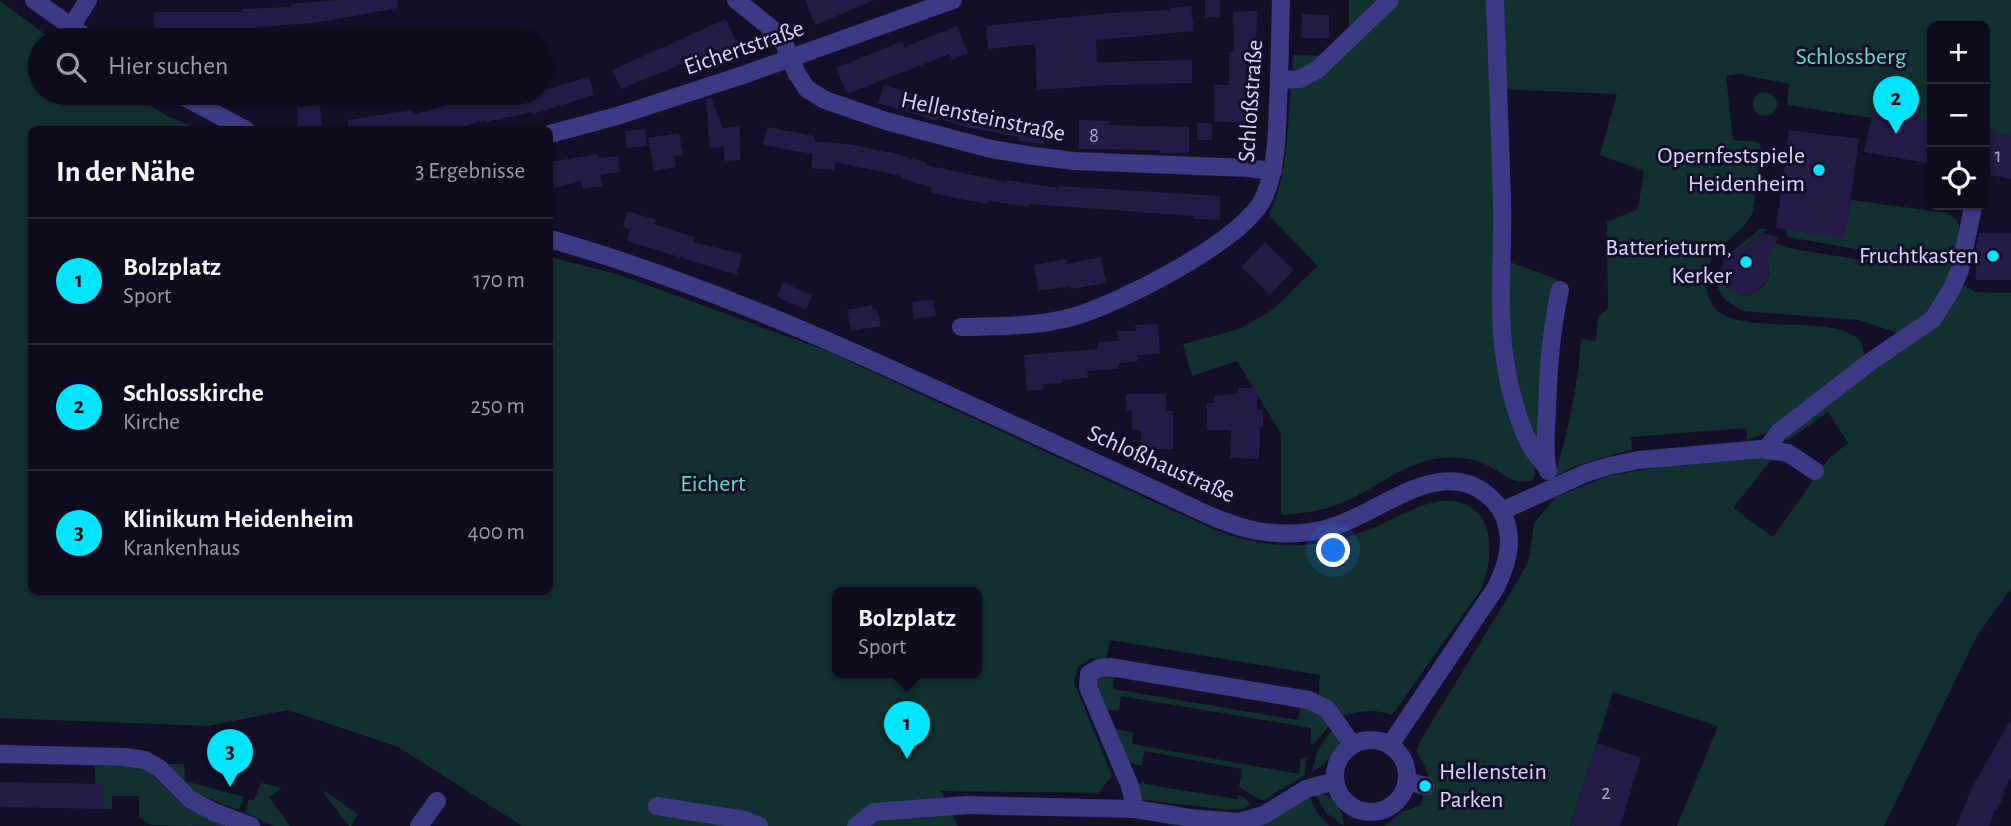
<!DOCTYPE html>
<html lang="de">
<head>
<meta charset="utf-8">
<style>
  :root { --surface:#0e0b1c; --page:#171425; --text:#f1f3f6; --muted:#9b9ba3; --line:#2e2b3b; --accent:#00e5ff }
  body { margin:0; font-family:"Alegreya Sans",sans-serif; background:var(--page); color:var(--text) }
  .controls { position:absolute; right:21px; top:21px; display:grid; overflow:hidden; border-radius:10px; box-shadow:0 2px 5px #0004 }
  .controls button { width:63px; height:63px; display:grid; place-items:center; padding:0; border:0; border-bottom:2px solid var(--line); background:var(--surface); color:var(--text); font:35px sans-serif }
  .you { position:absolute; left:1334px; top:551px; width:24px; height:24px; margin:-18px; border:5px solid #fff; border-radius:50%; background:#1a73e8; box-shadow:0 0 0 10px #1a73e833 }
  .badge { display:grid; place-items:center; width:46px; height:46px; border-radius:50%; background:var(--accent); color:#111; font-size:23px; font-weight:700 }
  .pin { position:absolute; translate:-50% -58px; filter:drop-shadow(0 2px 4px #0008) }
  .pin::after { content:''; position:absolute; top:37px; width:24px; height:21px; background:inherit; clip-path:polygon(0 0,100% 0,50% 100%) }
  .popup { position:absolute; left:832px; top:587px; width:150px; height:91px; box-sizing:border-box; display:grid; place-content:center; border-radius:10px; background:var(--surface); filter:drop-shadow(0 2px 5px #0005); font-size:23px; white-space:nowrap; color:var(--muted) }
  .popup b { font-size:26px; color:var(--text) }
  .popup::after { content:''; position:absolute; left:50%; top:100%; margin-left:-14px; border:14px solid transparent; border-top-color:var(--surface) }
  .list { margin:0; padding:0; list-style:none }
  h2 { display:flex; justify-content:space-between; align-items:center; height:91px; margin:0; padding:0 28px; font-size:30px }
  h2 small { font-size:23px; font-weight:400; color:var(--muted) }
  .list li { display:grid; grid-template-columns:46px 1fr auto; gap:21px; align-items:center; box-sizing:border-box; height:126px; padding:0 28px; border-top:2px solid var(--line) }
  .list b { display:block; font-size:26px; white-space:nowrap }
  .list p { margin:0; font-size:23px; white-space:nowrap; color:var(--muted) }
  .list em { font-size:23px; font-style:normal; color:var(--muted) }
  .icon { flex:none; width:38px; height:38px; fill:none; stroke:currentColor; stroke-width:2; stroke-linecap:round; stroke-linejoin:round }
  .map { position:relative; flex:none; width:2011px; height:826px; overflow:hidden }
  .search { position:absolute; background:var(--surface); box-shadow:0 2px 5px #0004; left:28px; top:28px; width:525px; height:77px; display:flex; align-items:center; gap:18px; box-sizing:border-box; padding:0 24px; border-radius:38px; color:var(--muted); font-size:26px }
  .panel { position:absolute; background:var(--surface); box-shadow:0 2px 5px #0004; left:28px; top:126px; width:525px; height:469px; border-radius:10px }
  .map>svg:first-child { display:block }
</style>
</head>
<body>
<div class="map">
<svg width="2011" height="826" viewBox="0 0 2011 826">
  <rect width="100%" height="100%" fill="#130f26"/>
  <g fill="#12302f" fill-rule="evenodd">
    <path d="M1349,0H2011V136L1985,131V26H1932V122L1917,119L1916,104L1908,97L1896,99L1890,108L1889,114L1873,112L1871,118L1787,105L1789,84L1739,74L1726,76L1733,140L1759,142L1761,147L1753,211C1745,233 1721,240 1711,260C1707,270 1705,282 1707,292C1718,347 1828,306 1862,342L1864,356L1771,431L1747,440L1746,428L1631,437L1632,449L1575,466L1554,477C1568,433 1578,386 1581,339L1596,341L1598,317L1608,308L1607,222L1638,209L1644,171L1600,155L1617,94L1494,89L1497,260L1535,473L1533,480C1511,485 1508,476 1489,466C1475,458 1459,457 1442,458C1404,461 1374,491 1339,504C1321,511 1301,514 1281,515V434L1237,361L1192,376L1183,344L1239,329L1271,311L1318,266L1269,215C1288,175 1287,131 1291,88L1311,84L1321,77L1349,34Z"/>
    <path d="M0,1L53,40H40V93H131L167,116L198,129L32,130V592H550V257L620,275L827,351L1215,530C1276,553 1326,550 1386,522C1406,513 1429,499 1452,501C1497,505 1495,561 1480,591L1392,715C1373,708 1358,711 1340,717C1320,699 1317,704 1320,675L1110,640L1106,660L1091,658L1078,667L1074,682L1112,776L1098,793L941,791L958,826H522L398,747L288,710L208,726L0,718ZM837,593H977V673H837Z"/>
    <path d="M1293,55L1327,56L1300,73L1292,68Z"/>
    <circle cx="1765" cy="104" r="12"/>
    <path d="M1851,200L1947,213L1957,220C1967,239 1944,303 1928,317C1921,323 1908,328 1899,333L1858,320L1743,311L1725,300L1718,288V279L1724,258L1761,228L1767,229L1743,248L1735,249L1725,259L1722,264V275L1728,288L1743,296C1763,294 1775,278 1766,259L1775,243L1793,249L1862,260L1863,252L1861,250L1788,237L1785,229L1844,237Z"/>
    <path d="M1507,261L1557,279L1550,313L1539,446L1520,408L1506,305Z"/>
    <path d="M1961,283L1975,292L2011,293V588L1977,636L1884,826H1677L1718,726L1613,692L1570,826H1384L1402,812L1421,805L1428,773L1417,752L1419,743L1520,577L1529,559L1534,523L1556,497L1608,476L1682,463L1767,454L1771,460L1733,508L1773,537L1828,459L1848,443L1828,412L1787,441L1784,437L1894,352Z"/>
    <path d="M1104,675L1114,676L1113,689L1298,720L1301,705L1315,707L1330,725L1314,744L1310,743L1311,728L1121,696L1119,710H1106L1095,687L1096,682Z"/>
    <path d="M1114,729L1133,732L1132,744L1299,774L1301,758L1306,759L1305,775L1264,800C1254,799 1249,791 1239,788L1242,769L1144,751L1142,766C1120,763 1121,748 1114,729Z"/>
    <path d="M1332,730L1340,741C1334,756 1326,763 1312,772L1318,749Z"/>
    <path d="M167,764H184L185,781L244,797L239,810L198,794Z"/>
    <path d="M95,766H135L148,771L186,808L222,824V826L151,825L139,817V796H112V809H104V784H95Z"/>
    <path d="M1144,781V784L1237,799L1238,795L1244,797L1250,804L1243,809L1229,810L1146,800L1141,799L1136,785Z"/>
    <path d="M261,783L282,788L269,797L290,826H273L245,812L249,799L254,800Z"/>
    <path d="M325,791L358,814L351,826H349L323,792Z"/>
    <path d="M1315,794C1336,794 1342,807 1344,826L1326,813Z"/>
    <path d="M1309,795L1317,813L1330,826H1253Z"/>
  </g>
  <g fill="#241b47">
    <path d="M336,0H397L398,8L314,23L257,27V31L154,30V12H242V9L291,7V4Z"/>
    <path d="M805,0H875L815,25Z"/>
    <rect x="1205" y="0" width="15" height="17"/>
    <path d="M1191,6L1194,31L1096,40L1097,62L1192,60V83L1109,85L1037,90L1035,44L988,49L986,26L1109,13L1170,10L1169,8Z"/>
    <path d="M1257,11L1254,123L1214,122V85H1229V52H1234L1233,12Z"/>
    <path d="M1302,14L1329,15V38H1301Z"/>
    <path d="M726,19L738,46L704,61L702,56L621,89L612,70Z"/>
    <path d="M957,26L968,53L952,60L950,54L847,94L836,68L902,41L905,47Z"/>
    <path d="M589,77L594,95L533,114L532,112L486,122L485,120L452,130H349L348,120L412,110L413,115L458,102L459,104L507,93H541V91Z"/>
    <path d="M884,85L960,108L994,114L996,117L1047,123L1044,144L1019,141V137L969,128L938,118L937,121L878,103Z"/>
    <path d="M711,97L723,128L739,126L741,160L725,161L724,147L710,148L706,99Z"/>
    <path d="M1898,97L1911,99L1916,104L1919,119L1932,122V164L1864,152L1873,111L1886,114Z"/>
    <path d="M320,105L322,127L298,129L297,107Z"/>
    <path d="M1079,120L1109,121V125L1189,127V153H1159L1160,150L1079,149Z"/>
    <rect x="1197" y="123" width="15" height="17"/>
    <path d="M767,127L814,136V145V141L852,145L893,153L927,163L926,165L1006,182L1007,180L1058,188V186L1220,196V220L1194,219V216L1029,204V207L988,201L987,204L931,193L932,188L901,178V176L835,162L834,170L811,168L813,154L763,145Z"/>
    <path d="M645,129L647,146L627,148L625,131Z"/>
    <path d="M1789,130L1859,139L1845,238L1776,228Z"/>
    <path d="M1985,131L2011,136V179L1985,174Z"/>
    <path d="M679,133L683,155L674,156L676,167L654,171L648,138Z"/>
    <path d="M598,154L599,158L618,156L620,172L600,175L602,186L583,189L582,181L550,189V162Z"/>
    <path d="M628,211L656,220L654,224L694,237L693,242L742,254L737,275L627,241L630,230L623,227Z"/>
    <path d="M1763,233L1779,237L1766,259L1769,265L1768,280L1757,292L1743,296L1738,294L1728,288L1723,280L1721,269L1725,259L1735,249L1743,248Z"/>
    <path d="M1979,233H2011V280H1976L1975,251Z"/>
    <path d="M1265,242L1294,270L1270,295L1241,267Z"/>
    <path d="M1101,257L1106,283L1071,289L1070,286L1039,291L1034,265L1066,259L1067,264Z"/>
    <path d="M783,282L812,296L806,310L777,297Z"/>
    <path d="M933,299L936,316L914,319L912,302Z"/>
    <path d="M872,305L873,310L877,309L881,326L851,331L847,310Z"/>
    <path d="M1158,324L1160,354L1137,355V362L1119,363V369L1087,371L1088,378L1063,380V383L1043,384L1044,389L1027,391L1024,355L1098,349V342L1118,341L1117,331H1136L1135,325Z"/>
    <path d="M1239,388H1257V410H1263V427H1260L1259,459L1230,458L1231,430H1207V403H1215V396L1239,393Z"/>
    <path d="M1126,394H1166V411H1173V449H1141V430H1132V411H1126Z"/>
    <path d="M2011,719V776L2003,791L2005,792L1997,811L1995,810L1989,826H1956L1974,784Z"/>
    <path d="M1597,743L1641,758L1620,826H1570Z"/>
    <path d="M0,782L104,784V809L0,807Z"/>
  </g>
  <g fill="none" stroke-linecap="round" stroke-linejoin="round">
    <g stroke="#3d3a85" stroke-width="18">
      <path d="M34,0L90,40"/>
      <path d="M736,0L781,36L797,74L807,89L825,100L886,121L991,149L1034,156L1074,161L1247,168L1273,171"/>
      <path d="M1495,0C1497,66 1500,132 1502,198C1504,271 1493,334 1515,406C1522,429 1530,450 1547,467"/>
      <path d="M71,27L88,0"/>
      <path d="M1279,80L1300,79L1317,70L1390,0"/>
      <path d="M177,93L246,130"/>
      <path d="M550,134L617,116L743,75L953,0"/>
      <path d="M550,239C715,286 871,359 1027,431C1073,452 1118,473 1164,494C1194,508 1225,525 1258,531C1283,535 1311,534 1335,526C1381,511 1438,458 1485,493C1493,499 1499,506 1503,514C1515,541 1507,565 1495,589L1390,745"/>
      <path d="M961,327C998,326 1036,327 1072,317C1117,305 1248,239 1265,195C1277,165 1277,132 1278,101C1280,67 1280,34 1281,0"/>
      <path d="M1766,449L1779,432L1870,362L1933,319L1951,290L1960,270L1973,207"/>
      <path d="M1548,471C1544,451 1546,431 1547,411C1548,370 1551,330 1560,290"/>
      <path d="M1502,511L1586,473L1609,466L1639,460L1761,449L1788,453L1815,471"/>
      <circle cx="1371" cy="776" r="36"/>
      <path d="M0,754L124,757L145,760L159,768L191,800L214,812L251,826"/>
      <path d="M1407,781L1425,786"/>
      <path d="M657,806L745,820L759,826"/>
      <path d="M1135,809L1130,786L1088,687L1089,674L1099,668L1110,667L1309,700L1327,709L1352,744"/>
      <path d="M419,826L437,801"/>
      <path d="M856,826L874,812L968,805L1135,809L1190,818L1239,822L1264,815L1306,789L1335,781"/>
    </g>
  </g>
  <g fill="#00e5ff" stroke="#130f26" stroke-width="2.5">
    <circle cx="1819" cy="170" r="7"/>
    <circle cx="1993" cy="256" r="7"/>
    <circle cx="1746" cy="262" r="7"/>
    <circle cx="1425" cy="786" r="7"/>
  </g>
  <g text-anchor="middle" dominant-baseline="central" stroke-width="6" stroke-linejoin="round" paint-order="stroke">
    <g font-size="21" fill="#aca6d1">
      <text x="1094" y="135">8</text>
      <text x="1998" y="155">1</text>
      <text x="1606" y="792">2</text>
    </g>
    <g font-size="24" fill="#d9d4ff" stroke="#130f26">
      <text transform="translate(744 48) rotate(-19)">Eichertstraße</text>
      <text transform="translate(1251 101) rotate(-86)">Schloßstraße</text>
      <text transform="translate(983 117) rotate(12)">Hellensteinstraße</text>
      <text transform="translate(1161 464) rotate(24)">Schloßhaustraße</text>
    </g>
    <g font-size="24" fill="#5fe0c0" stroke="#130f26">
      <text x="1851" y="57">Schlossberg</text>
      <text x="713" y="484">Eichert</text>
    </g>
    <g font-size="24" fill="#d9d4ff" stroke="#130f26" text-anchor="end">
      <text x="1805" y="156">Opernfestspiele<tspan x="1805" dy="28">Heidenheim</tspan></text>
      <text x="1732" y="248">Batterieturm,<tspan x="1732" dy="28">Kerker</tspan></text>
      <text x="1979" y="256">Fruchtkasten</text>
      <text x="1439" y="772" text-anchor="start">Hellenstein<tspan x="1439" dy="28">Parken</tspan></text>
    </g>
  </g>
</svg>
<div class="controls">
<button>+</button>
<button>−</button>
<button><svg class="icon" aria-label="locate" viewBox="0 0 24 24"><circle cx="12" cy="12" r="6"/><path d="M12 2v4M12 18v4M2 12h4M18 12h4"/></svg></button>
</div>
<div class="you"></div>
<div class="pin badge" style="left:907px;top:759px">1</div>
<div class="popup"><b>Bolzplatz</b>Sport</div>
<div class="pin badge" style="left:1896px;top:134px">2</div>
<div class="pin badge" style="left:230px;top:787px">3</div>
<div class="search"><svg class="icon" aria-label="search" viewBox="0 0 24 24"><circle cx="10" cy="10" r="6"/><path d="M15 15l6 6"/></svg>Hier suchen</div>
<section class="panel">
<h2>In der Nähe<small>3 Ergebnisse</small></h2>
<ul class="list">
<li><span class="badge">1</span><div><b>Bolzplatz</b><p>Sport</p></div><em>170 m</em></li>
<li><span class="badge">2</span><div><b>Schlosskirche</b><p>Kirche</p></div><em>250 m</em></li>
<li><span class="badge">3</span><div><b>Klinikum Heidenheim</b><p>Krankenhaus</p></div><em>400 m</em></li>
</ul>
</section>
</div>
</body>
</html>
